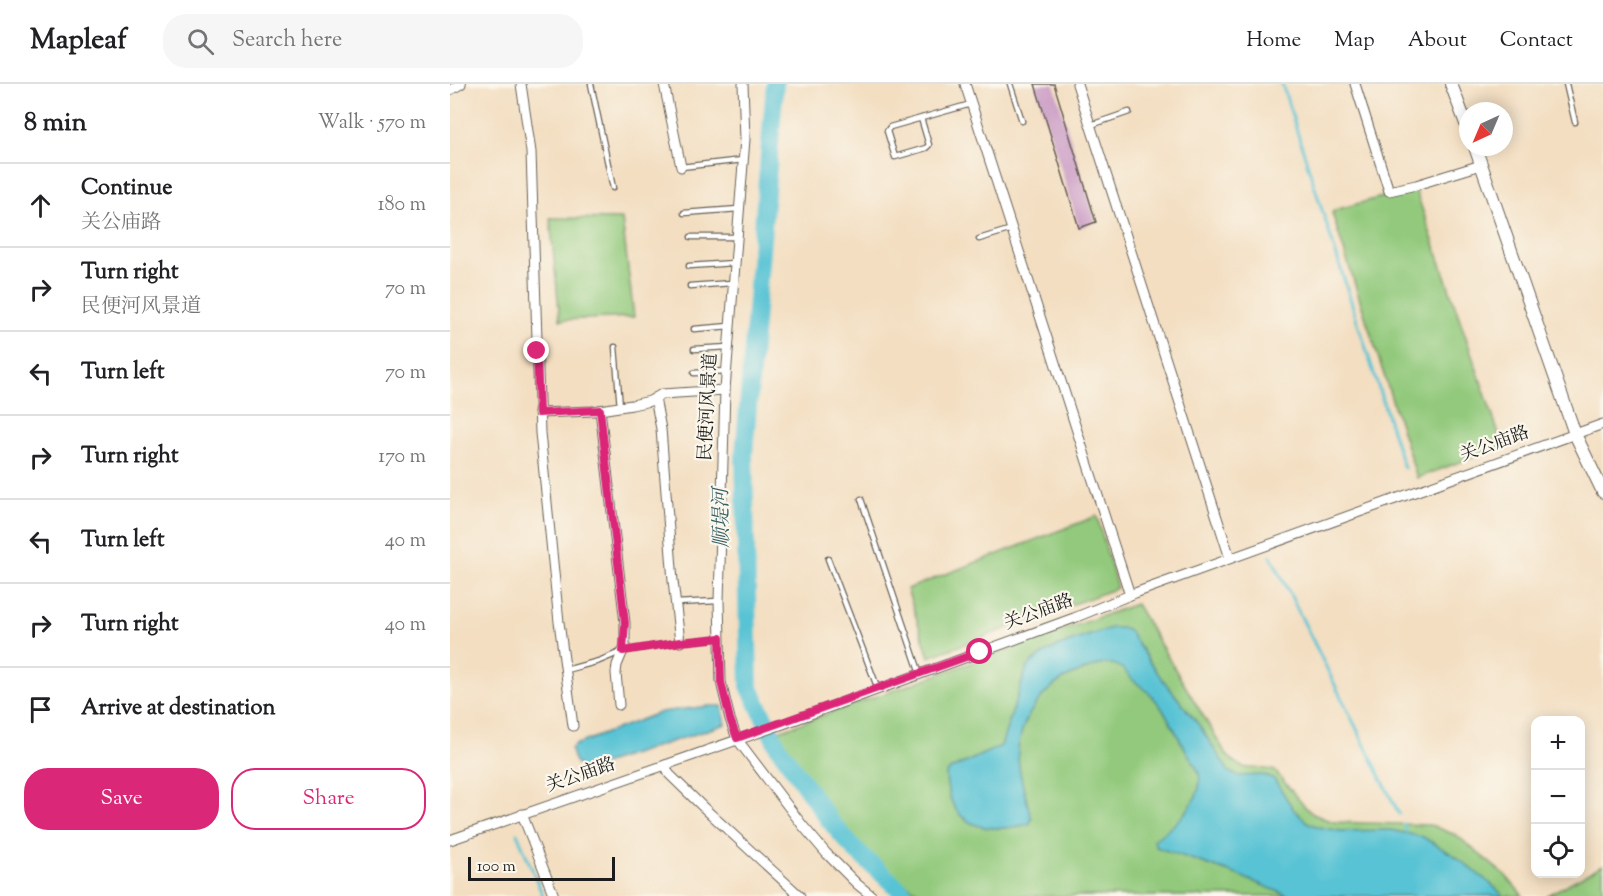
<!DOCTYPE html>
<html lang="en">
<head>
<meta charset="utf-8">
<style>
  :root { --surface:#fff; --page:#f6f6f6; --text:#202124; --muted:#757577; --line:#e0e0e0; --accent:#db2777 }
  body { margin:0; font-family:"Sorts Mill Goudy","Noto Serif SC",serif; background:var(--page); color:var(--text) }
  .controls { position:absolute; right:18px; bottom:18px; display:grid; overflow:hidden; border-radius:12px; box-shadow:0 3px 15px #0003 }
  .controls button { width:54px; height:54px; display:grid; place-items:center; padding:0; border:0; border-bottom:2px solid var(--line); background:var(--surface); color:var(--text); font:30px sans-serif }
  .compass { position:absolute; left:1009px; top:18px; width:54px; height:54px; border-radius:50%; background:var(--surface); box-shadow:0 3px 15px #0003; rotate:224deg }
  .scale { position:absolute; left:18px; bottom:15px; width:147px; box-sizing:border-box; padding-left:6px; border:3px solid #1c1c1c; border-top:0; font-size:16px; line-height:21px; white-space:nowrap; color:#1c1c1c; -webkit-text-stroke:4px #fbf7ec; paint-order:stroke }
  .stop { position:absolute; width:18px; height:18px; margin:-14px; border:4px solid #db2777; border-radius:50%; background:#fff }
  .stop.end { background:#db2777; border-color:#fff; box-shadow:0 2px 6px #0008 }
  .list { margin:0; padding:0; list-style:none }
  h2 { display:flex; justify-content:space-between; align-items:center; height:78px; margin:0; padding:0 24px; font-size:26px }
  h2 small { font-size:20px; font-weight:400; color:var(--muted) }
  .list li { display:grid; grid-template-columns:39px 1fr auto; gap:18px; align-items:center; box-sizing:border-box; height:84px; padding:0 24px; border-top:2px solid var(--line) }
  .list b { display:block; font-size:22px; white-space:nowrap }
  .list p { margin:0; font-size:20px; white-space:nowrap; color:var(--muted) }
  .list em { font-size:20px; font-style:normal; color:var(--muted) }
  .actions { display:flex; gap:12px; padding:18px 24px }
  .actions a { flex:1; padding:14px 0; border:2px solid var(--accent); border-radius:24px; text-align:center; font-size:21px; color:var(--accent) }
  .actions .main { background:var(--accent); color:#fff }
  .icon { flex:none; width:33px; height:33px; fill:none; stroke:currentColor; stroke-width:2; stroke-linecap:round; stroke-linejoin:round }
  .map { position:relative; flex:none; width:1153px; height:812px; overflow:hidden }
  header { display:flex; align-items:center; gap:36px; box-sizing:border-box; height:84px; padding:0 30px; background:var(--surface); border-bottom:2px solid var(--line) }
  header strong { font-size:28px }
  nav { display:flex; gap:33px; margin-inline-start:auto; font-size:21px }
  .search { width:420px; height:54px; background:var(--page); display:flex; align-items:center; gap:15px; box-sizing:border-box; padding:0 21px; border-radius:24px; color:var(--muted); font-size:22px }
  main { display:flex }
  aside { flex:1; background:var(--surface) }
  .map>svg:first-child { display:block }
</style>
</head>
<body>
<header>
<strong>Mapleaf</strong>
<div class="search"><svg class="icon" aria-label="search" viewBox="0 0 24 24"><circle cx="10" cy="10" r="6"/><path d="M15 15l6 6"/></svg>Search here</div>
<nav><a>Home</a><a>Map</a><a>About</a><a>Contact</a></nav>
</header>
<main>
<aside>
<h2>8 min<small>Walk · 570 m</small></h2>
<ul class="list">
<li><svg class="icon" aria-label="ahead" viewBox="0 0 24 24"><path d="M12 20V5M6 11l6-6 6 6"/></svg><div><b>Continue</b><p>关公庙路</p></div><em>180 m</em></li>
<li><svg class="icon" aria-label="right" viewBox="0 0 24 24"><path d="M7 20v-9h11M14 6l5 5-5 5"/></svg><div><b>Turn right</b><p>民便河风景道</p></div><em>70 m</em></li>
<li><svg class="icon" aria-label="left" viewBox="0 0 24 24"><path d="M17 20v-9H6M10 6l-5 5 5 5"/></svg><div><b>Turn left</b></div><em>70 m</em></li>
<li><svg class="icon" aria-label="right" viewBox="0 0 24 24"><path d="M7 20v-9h11M14 6l5 5-5 5"/></svg><div><b>Turn right</b></div><em>170 m</em></li>
<li><svg class="icon" aria-label="left" viewBox="0 0 24 24"><path d="M17 20v-9H6M10 6l-5 5 5 5"/></svg><div><b>Turn left</b></div><em>40 m</em></li>
<li><svg class="icon" aria-label="right" viewBox="0 0 24 24"><path d="M7 20v-9h11M14 6l5 5-5 5"/></svg><div><b>Turn right</b></div><em>40 m</em></li>
<li><svg class="icon" aria-label="arrive" viewBox="0 0 24 24"><path d="M6 21V4h12l-3 4 3 4H6"/></svg><div><b>Arrive at destination</b></div></li>
</ul>
<div class="actions"><a class="main">Save</a><a>Share</a></div>
</aside>
<div class="map">
<svg width="1153" height="812" viewBox="0 0 1153 812">
  <rect width="100%" height="100%" fill="#fbf7ec"/>
  <filter id="ink" filterUnits="userSpaceOnUse"><feTurbulence type="fractalNoise" baseFrequency=".0167" numOctaves="2"/><feDisplacementMap in="SourceGraphic" scale="12" xChannelSelector="R" yChannelSelector="G"/><feConvolveMatrix kernelMatrix="1 2 1 2 8 2 1 2 1" color-interpolation-filters="sRGB"/></filter>
  <filter id="wash" filterUnits="userSpaceOnUse"><feTurbulence type="fractalNoise" baseFrequency=".008" numOctaves="4" result="noise"/><feDisplacementMap in="SourceGraphic" scale="24" xChannelSelector="R" yChannelSelector="G"/><feGaussianBlur stdDeviation="1.35" result="paint"/><feColorMatrix in="noise" values="0 0 0 0 0 0 0 0 0 0 0 0 0 0 0 0 0 1.4 0 .05"/><feComposite in="paint" operator="in"/></filter>
  <g filter="url(#wash)">
    <rect width="100%" height="100%" fill="#f3dec1"/>
    <g fill="#92c97c" stroke="#57724c" stroke-width="1.5">
      <path d="M965,104L1053,362L967,394L882,129L885,126Z"/>
      <path d="M100,134L172,135L184,233L110,236Z"/>
      <path d="M647,432L667,504L479,573L457,505Z"/>
      <path d="M686,520L776,670C796,692 802,680 825,687L856,724L863,730L875,735L885,738L980,741L1006,751L1056,792L1073,812H474C461,803 447,795 436,785C401,755 345,688 329,647Z"/>
      <path d="M1153,781V812H1096Z"/>
    </g>
    <g fill="#59c3d4" stroke="#3a7078" stroke-width="1.5">
      <path d="M661,544H672L679,547L706,587L749,641L779,688L788,692L814,691L824,695L844,726L857,738L868,743L891,747L941,746L973,753L1005,772L1041,800L1054,812H839L785,790L706,763L704,756C723,743 748,722 750,697C750,685 742,678 737,668C725,649 717,627 701,611C695,605 689,601 683,596C677,590 671,581 662,580C651,578 637,585 627,589C595,600 570,634 568,668C567,686 577,718 582,735L579,740C534,751 498,743 496,690L501,685L551,662L577,583C597,561 634,554 661,544Z"/>
      <path d="M259,622H272L276,640L135,686C126,682 122,674 121,665L125,661L211,628Z"/>
    </g>
    <g fill="none" stroke-linecap="round" stroke-linejoin="round">
      <g stroke="#59c3d4" stroke-width="3">
        <path d="M832,0L954,384"/>
        <path d="M821,472L949,730"/>
        <path d="M954,740L956,748"/>
        <path d="M67,749L93,812"/>
      </g>
      <path stroke="#59c3d4" stroke-width="18" d="M325,0L294,370L299,602L327,661L379,736L405,766L457,812"/>
    </g>
    <g id="blocks">
      <path fill="#ca9bc4" d="M585,0H604L646,138L629,144Z"/>
    </g>
  </g>
  <g filter="url(#ink)">
    <use href="#blocks" fill-opacity="0" stroke="#676056" stroke-width="1.5"/>
    <g fill="none" stroke-linecap="round" stroke-linejoin="round">
      <defs>
        <g id="lane">
          <path d="M141,0L163,104"/>
          <path d="M560,0L572,37"/>
          <path d="M1116,0L1125,38"/>
          <path d="M471,34L479,61L476,64L445,73L437,47L440,43L521,20"/>
          <path d="M641,41L679,28"/>
          <path d="M231,83L293,76"/>
          <path d="M234,129L289,125"/>
          <path d="M241,153H287"/>
          <path d="M529,155L562,145"/>
          <path d="M239,182L284,179"/>
          <path d="M240,202L282,199"/>
          <path d="M244,245L280,242"/>
          <path d="M165,263L170,323"/>
          <path d="M244,265L278,263"/>
          <path d="M244,289L276,287"/>
          <path d="M411,415L470,590"/>
          <path d="M378,475L428,605"/>
          <path d="M226,519L268,517"/>
          <path d="M116,586L149,577L173,567L230,558L270,554"/>
        </g>
        <g id="street">
          <path d="M71,0L81,68L90,349L109,538L123,642"/>
          <path d="M214,0L231,83"/>
          <path d="M293,0L295,55L275,306L269,517L271,598L280,635L287,655L353,742L376,769L407,800L422,812"/>
          <path d="M515,0L680,511"/>
          <path d="M627,0L780,474"/>
          <path d="M905,0L939,107L966,101L1031,81"/>
          <path d="M0,6L11,0"/>
          <path d="M205,314L211,345L223,497L230,558"/>
          <path d="M150,326L175,539V562L167,581L166,589L169,621"/>
          <path d="M89,329L143,327L182,321L200,317L212,310L275,306"/>
          <path d="M215,681L219,690L253,723L350,812"/>
          <path d="M72,730L104,812"/>
          <path d="M0,756L333,640L624,534L685,509L1153,340"/>
        </g>
        <g id="secondary">
          <path d="M1001,0L1018,45"/>
          <path d="M1025,63L1125,350L1153,408"/>
        </g>
      </defs>
      <use href="#lane" stroke="#676056" stroke-width="7"/>
      <use href="#street" stroke="#676056" stroke-width="11"/>
      <use href="#secondary" stroke="#676056" stroke-width="14"/>
      <use href="#lane" stroke="#fff" stroke-width="4.5"/>
      <use href="#street" stroke="#fff" stroke-width="9"/>
      <use href="#secondary" stroke="#fff" stroke-width="12"/>
    </g>
  </g>
  <g fill="none" stroke-linecap="round" stroke-linejoin="round" filter="url(#ink)">
    <path stroke="#db2777" stroke-width="8" d="M87,267L89,329L150,326L175,539L173,567L230,558L270,554L271,598L280,635L287,654L530,568"/>
  </g>
  <g text-anchor="middle" dominant-baseline="central" stroke-width="4.5" stroke-linejoin="round" paint-order="stroke">
    <g font-size="18" fill="#1c1c1c" stroke="#fbf7ec">
      <text transform="translate(259 323) rotate(-87)">民便河风景道</text>
      <text transform="translate(1045 361) rotate(-20)">关公庙路</text>
      <text transform="translate(589 529) rotate(-20)">关公庙路</text>
      <text transform="translate(131 692) rotate(-19)">关公庙路</text>
    </g>
    <g font-size="20" font-style="italic" fill="#345f66" stroke="#fbf7ec">
      <text transform="translate(273 434) rotate(-91)">顺堤河</text>
    </g>
  </g>
</svg>
<div class="controls">
<button>+</button>
<button>−</button>
<button><svg class="icon" aria-label="locate" viewBox="0 0 24 24"><circle cx="12" cy="12" r="6"/><path d="M12 2v4M12 18v4M2 12h4M18 12h4"/></svg></button>
</div>
<svg class="compass" viewBox="-18 -18 36 36"><path d="M0-13l5 13h-10z" fill="#e53935"/><path d="M0 13l5-13h-10z" fill="#757577"/></svg>
<div class="scale">100 m</div>
<div class="stop" style="left:530px;top:568px"></div>
<div class="stop end" style="left:87px;top:267px"></div>
</div>
</main>
</body>
</html>
